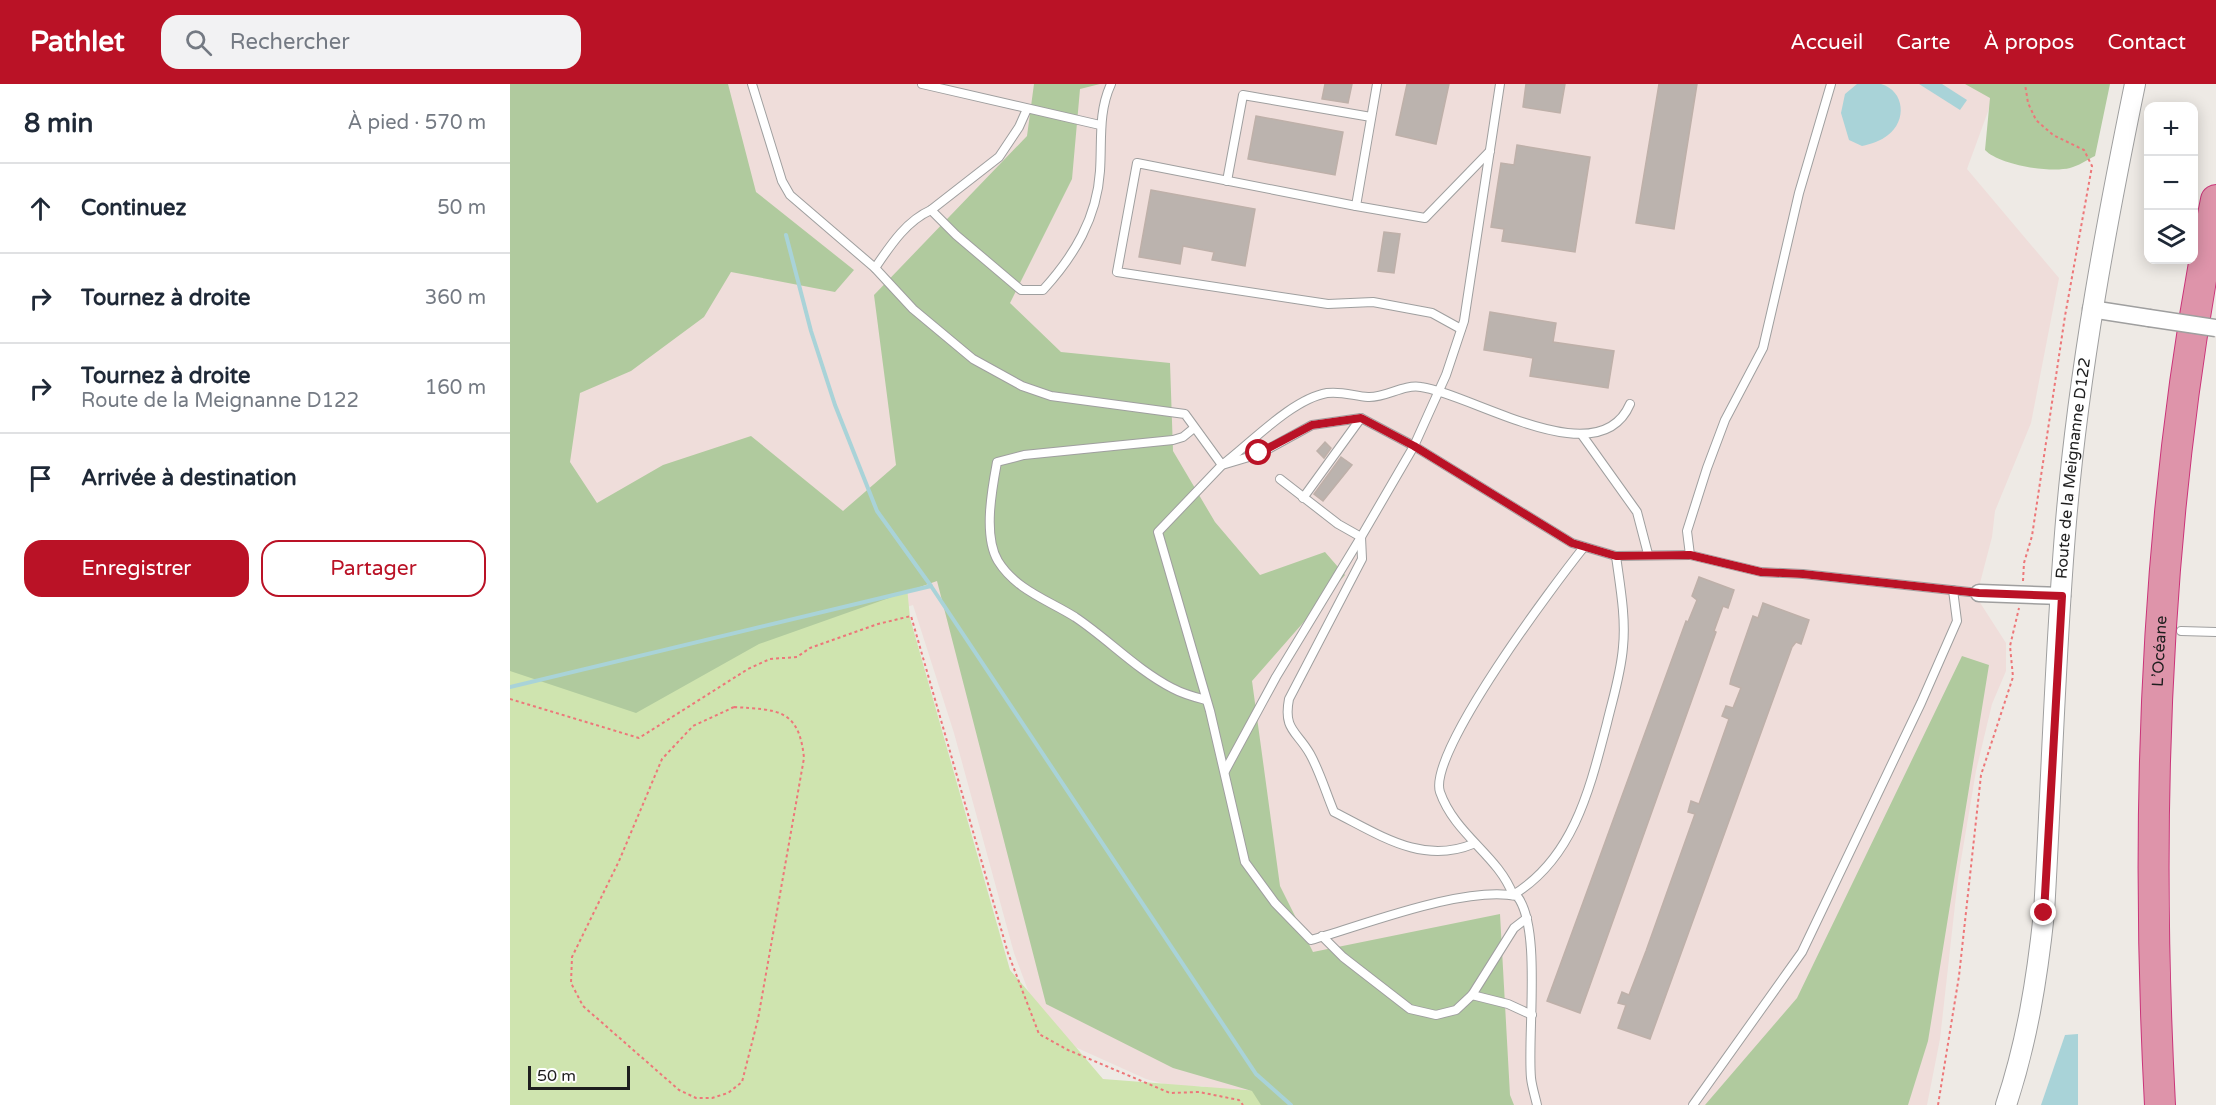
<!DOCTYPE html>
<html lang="fr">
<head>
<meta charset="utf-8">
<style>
  :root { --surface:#fff; --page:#f2f2f3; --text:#1f2937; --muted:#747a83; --line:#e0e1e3; --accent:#ba1226 }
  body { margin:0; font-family:"Varela Round",sans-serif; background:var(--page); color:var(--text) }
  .controls { position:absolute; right:18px; top:18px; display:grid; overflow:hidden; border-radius:12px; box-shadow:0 3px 15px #0003 }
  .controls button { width:54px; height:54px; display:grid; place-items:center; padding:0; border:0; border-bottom:2px solid var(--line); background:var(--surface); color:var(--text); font:30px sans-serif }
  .scale { position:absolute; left:18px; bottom:15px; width:102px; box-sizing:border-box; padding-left:6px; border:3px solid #1e1e1e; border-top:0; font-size:16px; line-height:21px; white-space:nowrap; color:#1e1e1e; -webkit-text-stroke:4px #fff; paint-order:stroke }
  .stop { position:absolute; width:18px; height:18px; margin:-14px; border:4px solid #ba1226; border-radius:50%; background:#fff }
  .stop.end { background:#ba1226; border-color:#fff; box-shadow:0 2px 6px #0008 }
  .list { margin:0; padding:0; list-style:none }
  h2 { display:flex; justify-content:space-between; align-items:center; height:78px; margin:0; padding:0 24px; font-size:26px }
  h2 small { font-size:20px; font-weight:400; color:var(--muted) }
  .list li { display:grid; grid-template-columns:39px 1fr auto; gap:18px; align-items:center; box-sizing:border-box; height:90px; padding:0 24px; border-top:2px solid var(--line) }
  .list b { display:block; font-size:22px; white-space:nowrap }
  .list p { margin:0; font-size:20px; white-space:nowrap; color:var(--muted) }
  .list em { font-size:20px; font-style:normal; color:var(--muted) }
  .actions { display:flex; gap:12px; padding:18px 24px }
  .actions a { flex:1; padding:14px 0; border:2px solid var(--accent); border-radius:18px; text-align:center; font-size:21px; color:var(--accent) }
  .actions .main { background:var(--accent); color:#fff }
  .icon { flex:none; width:33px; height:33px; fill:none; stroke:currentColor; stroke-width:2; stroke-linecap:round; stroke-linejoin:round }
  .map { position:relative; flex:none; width:1706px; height:1021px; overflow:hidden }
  header { display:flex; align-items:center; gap:36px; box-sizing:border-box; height:84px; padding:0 30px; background:var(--accent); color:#fff }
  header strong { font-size:28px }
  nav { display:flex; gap:33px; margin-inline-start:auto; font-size:21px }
  .search { width:420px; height:54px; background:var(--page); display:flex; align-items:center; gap:15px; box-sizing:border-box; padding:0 21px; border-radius:18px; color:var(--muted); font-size:22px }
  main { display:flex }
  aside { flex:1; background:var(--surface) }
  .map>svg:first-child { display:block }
</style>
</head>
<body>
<header>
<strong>Pathlet</strong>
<div class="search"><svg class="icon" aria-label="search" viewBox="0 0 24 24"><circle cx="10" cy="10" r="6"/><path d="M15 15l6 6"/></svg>Rechercher</div>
<nav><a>Accueil</a><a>Carte</a><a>À propos</a><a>Contact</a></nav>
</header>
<main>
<aside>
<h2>8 min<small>À pied · 570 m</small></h2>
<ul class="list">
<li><svg class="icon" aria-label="ahead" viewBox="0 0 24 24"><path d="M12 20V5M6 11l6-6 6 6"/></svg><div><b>Continuez</b></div><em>50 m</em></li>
<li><svg class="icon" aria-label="right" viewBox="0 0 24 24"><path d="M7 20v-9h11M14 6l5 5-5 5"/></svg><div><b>Tournez à droite</b></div><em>360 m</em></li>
<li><svg class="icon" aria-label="right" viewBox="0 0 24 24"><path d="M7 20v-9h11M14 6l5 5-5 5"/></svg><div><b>Tournez à droite</b><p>Route de la Meignanne D122</p></div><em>160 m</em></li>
<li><svg class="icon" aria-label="arrive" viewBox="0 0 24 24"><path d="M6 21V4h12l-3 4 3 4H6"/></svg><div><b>Arrivée à destination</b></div></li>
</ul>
<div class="actions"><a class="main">Enregistrer</a><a>Partager</a></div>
</aside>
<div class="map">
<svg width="1706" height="1021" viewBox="0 0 1706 1021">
  <rect width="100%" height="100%" fill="#eeeae5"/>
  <path fill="#efddda" d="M0,0H1488L1457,85L1549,194L1521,339L1485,427L1482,453L1470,499L1469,517L1496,559V587L1482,620L1466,687L1448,794L1430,955L1417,1021H736L725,1010L692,1002L665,1003L636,995L534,949L504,869L444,649L403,521L265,565L0,605Z"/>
  <path fill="#cfe4af" d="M397,503L400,534L500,886L593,995L776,1009L808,1021H0V576Z"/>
  <g fill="#b0ca9e">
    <path d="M0,0H218L246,108L344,186L325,208L221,188L194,233L121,287L70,309L60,378L87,419L153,381L241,352L333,427L386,381L364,211L517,52L524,0H590L570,5L562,95L500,219L551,268L660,279L663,367L705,438L750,491L815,468L835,491L742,597L770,802L803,868L990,830L1000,1011L1004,1021H751L742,1007L663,984L536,920L427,497L249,560L126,629L0,587Z"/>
    <path d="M1455,0H1600L1585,72C1577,76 1568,82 1560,84C1540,89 1489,81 1475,66L1480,14Z"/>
    <path d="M1452,572L1479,581L1418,957L1398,1021H1195L1287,914Z"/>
  </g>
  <g fill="#a9d3d8">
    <path d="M1347,0C1354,0 1364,0 1371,0C1395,7 1397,37 1378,51C1371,57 1361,60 1352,62L1339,56L1331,29L1335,10Z"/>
    <path d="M1409,0H1432L1457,16L1450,26Z"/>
    <path d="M1568,950V1021H1531L1555,951Z"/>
  </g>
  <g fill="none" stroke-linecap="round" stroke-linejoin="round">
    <g stroke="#a9d3d8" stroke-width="4">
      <path d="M276,151L301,247L325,321L367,427L421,502"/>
      <path d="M0,603L421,502L746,990L781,1021"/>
    </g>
  </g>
  <g fill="#bbb3ae" stroke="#beb0a9" stroke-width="1.5">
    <path d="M815,0H842L838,19L812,15Z"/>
    <path d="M897,0H939L926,60L886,51Z"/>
    <path d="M1016,0H1055L1050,29L1013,23Z"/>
    <path d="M1149,0H1187L1164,145L1126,139Z"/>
    <path d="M746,32L833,48L825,91L738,75Z"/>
    <path d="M1007,61L1080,73L1065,168L992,157L994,145L981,143L991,79L1004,81Z"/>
    <path d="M641,106L745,125L735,182L702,176L704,168L673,162L670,180L629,173Z"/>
    <path d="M874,148L890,150L884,189L868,187Z"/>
    <path d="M980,228L1046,239L1043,258L1104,267L1098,304L1020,292L1023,274L974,266Z"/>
    <path d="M815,358L821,364L814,374L807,367Z"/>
    <path d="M831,373L842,381L813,417L804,410Z"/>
    <path d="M1189,493L1224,506L1218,524L1213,522L1204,547L1206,548L1070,929L1037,917L1176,537L1178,538L1187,516L1182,512Z"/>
    <path d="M1253,519L1299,536L1291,560L1286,558L1282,563L1140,955L1108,944L1116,921L1108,919L1112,908L1119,911L1136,867L1185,730L1178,728L1181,717L1189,720L1219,635L1212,632L1216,622L1223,624L1231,604L1220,600L1221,595L1243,532L1248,534Z"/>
  </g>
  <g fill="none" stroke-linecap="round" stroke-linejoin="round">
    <defs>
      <g id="service">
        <path d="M242,0L272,97L280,111L365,184L403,225L463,275L512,302L541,312L675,330L712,381C741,359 782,315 817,309C832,307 844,312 858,313C876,314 893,300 911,303C962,310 1089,393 1120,320"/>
        <path d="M412,0L590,41"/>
        <path d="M867,0L846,122L915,134L980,67"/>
        <path d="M990,0L954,237L936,291L904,362L1062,459L1106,472L1180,471"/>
        <path d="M1321,0L1289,109L1253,264L1215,336L1197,384L1177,447L1180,471L1251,488L1293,490L1469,509"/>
        <path d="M717,97L733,11L861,33"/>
        <path d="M846,122L627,79L607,188L818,220L863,218L922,229L951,245"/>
        <path d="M421,126L446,151L511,206H533C564,172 587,134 590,87C592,57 588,28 601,0"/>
        <path d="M365,184C380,162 396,137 421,126L489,73L509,43L517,25"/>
        <path d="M684,344L673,353L663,356L514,371L487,378C482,405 473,452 488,477C506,506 538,516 565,533C598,555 627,586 662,604C673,610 684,613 696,616"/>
        <path d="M1072,351L1127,428L1138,470"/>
        <path d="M770,395L828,440L851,453L904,362L851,334L802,341L749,370L712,381L648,448L700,627L735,778L765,819L801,856C854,841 955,801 1007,812C1032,843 1017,951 1021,994C1022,1003 1025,1012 1027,1021"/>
        <path d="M793,414L851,334"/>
        <path d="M851,453L852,475L779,615C773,646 787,647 800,670C810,688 816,709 824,728C870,751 912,781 963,760"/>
        <path d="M1074,463C1046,498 917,669 930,708C945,751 988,771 1003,811C1064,774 1080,704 1097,639C1103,614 1111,589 1113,563C1116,533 1110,502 1106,472"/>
        <path d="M1671,547L1706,548"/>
        <path d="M715,687L766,593L851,453"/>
        <path d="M812,852L833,873L900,925L926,931L946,926L962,911L1004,844L1017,834"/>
        <path d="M962,911L998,920L1022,931"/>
        <path d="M1183,1021L1292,868L1411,619L1447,537L1443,506"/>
      </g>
      <g id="minor">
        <path d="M1581,225L1639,234"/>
        <path d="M1469,509L1552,512"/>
      </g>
      <g id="tertiary">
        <path id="s1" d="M1496,1021C1517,958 1527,895 1534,829C1542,695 1545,560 1557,426C1570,282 1596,141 1625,0"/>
      </g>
      <g id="motorway">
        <path id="s2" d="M1650,1021C1634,720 1646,412 1706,116"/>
      </g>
    </defs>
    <use href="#service" stroke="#9f9f9f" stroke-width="10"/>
    <use href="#minor" stroke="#9f9f9f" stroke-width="19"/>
    <use href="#tertiary" stroke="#9f9f9f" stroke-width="22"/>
    <use href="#motorway" stroke="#ca3479" stroke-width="32"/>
    <g stroke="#ed7779" stroke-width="2" stroke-dasharray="3 3" stroke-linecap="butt">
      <path d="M1513,497L1514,479L1522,452L1555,232L1582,82L1574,66L1543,51L1526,36L1518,19L1515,0"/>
      <path d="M0,615L129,654L238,585L260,575L287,573L300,564L368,540L401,532L498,869L529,950L558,966L660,1009L689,1008L729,1016L733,1021"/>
      <path d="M224,623C267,626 289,624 294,674L248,935L232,998L218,1009L202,1014H186L169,1006L73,922L61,899L62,873L109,777L152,675L183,642Z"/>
      <path d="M1428,1021L1449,892L1471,691L1503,593L1500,562L1509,524"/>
    </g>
    <use href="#service" stroke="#fff" stroke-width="8"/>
    <use href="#minor" stroke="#fff" stroke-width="16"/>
    <use href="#tertiary" stroke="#fff" stroke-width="20"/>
    <use href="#motorway" stroke="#de94aa" stroke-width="30"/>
    <defs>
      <path id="minor-bridge" d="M1639,234L1706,244"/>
    </defs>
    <use href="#minor-bridge" stroke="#9f9f9f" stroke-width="19" stroke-linecap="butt"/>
    <use href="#minor-bridge" stroke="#fff" stroke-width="16"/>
  </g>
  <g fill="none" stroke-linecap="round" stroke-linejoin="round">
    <path stroke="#ba1226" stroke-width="8" d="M749,369L802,341L851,334L904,362L1062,459L1106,472L1180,471L1251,488L1293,490L1469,509L1552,512L1534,829"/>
  </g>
  <g text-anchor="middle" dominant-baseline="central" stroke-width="4.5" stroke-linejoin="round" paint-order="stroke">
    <g font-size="16" fill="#1e1e1e" stroke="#fff">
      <text stroke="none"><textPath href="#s1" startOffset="642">Route de la Meignanne D122</textPath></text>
      <text stroke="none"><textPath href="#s2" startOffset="454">L’Océane</textPath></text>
    </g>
  </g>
</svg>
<div class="controls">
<button>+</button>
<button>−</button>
<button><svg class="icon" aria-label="layers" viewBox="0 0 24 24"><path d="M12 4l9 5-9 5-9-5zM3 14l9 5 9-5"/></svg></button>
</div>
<div class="scale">50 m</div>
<div class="stop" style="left:749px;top:369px"></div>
<div class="stop end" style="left:1534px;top:829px"></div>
</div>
</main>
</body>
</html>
